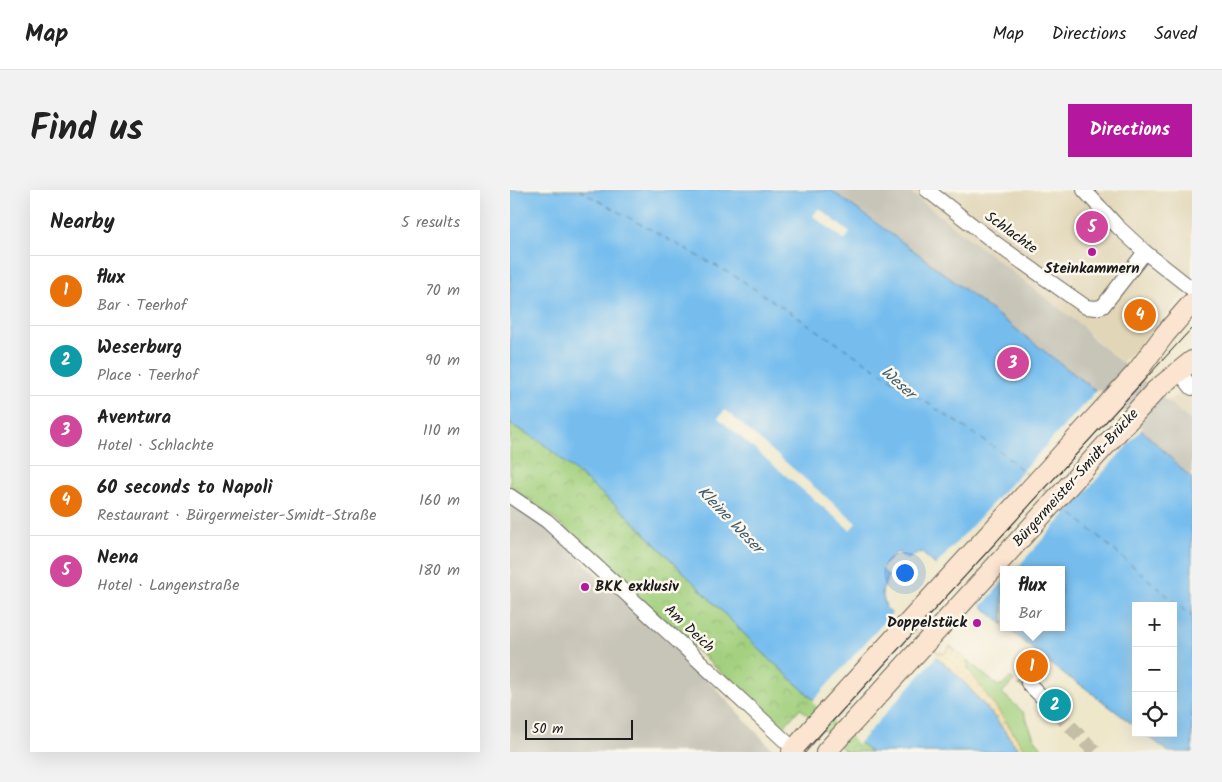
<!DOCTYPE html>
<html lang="en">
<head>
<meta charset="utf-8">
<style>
  :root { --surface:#fff; --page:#f2f2f2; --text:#222; --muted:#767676; --line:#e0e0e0; --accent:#b5179e }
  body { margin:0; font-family:Kalam,sans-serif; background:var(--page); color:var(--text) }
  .controls { position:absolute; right:15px; bottom:15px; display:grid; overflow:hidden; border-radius:0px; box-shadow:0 5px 20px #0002 }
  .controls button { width:45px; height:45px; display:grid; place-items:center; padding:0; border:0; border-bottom:1px solid var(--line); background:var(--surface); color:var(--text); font:25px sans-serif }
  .scale { position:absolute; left:15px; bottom:12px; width:108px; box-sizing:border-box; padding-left:5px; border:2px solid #1c1c1c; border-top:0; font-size:14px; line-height:18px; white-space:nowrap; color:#1c1c1c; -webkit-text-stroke:4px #fbf7ec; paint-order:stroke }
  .you { position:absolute; left:394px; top:382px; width:18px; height:18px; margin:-12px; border:4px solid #fff; border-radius:50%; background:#1a73e8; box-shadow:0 0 0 8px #1a73e833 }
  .badge { display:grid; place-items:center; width:32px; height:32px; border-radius:50%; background:var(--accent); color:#fff; font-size:16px; font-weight:700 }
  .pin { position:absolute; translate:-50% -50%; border:2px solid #fff; box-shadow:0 1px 5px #0006 }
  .popup { position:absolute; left:490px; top:376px; width:65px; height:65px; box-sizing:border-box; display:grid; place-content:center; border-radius:0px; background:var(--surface); filter:drop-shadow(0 1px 4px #0005); font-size:16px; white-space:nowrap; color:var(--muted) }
  .popup b { font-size:19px; color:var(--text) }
  .popup::after { content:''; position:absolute; left:50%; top:100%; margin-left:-10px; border:10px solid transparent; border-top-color:var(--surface) }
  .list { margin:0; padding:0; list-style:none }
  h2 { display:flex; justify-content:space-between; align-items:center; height:65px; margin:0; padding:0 20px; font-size:21px }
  h2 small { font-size:16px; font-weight:400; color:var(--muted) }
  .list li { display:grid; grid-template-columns:32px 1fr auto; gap:15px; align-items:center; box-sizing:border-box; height:70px; padding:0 20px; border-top:1px solid var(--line) }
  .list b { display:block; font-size:19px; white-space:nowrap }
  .list p { margin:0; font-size:16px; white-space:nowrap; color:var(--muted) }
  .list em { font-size:16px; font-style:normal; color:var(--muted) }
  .icon { flex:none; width:28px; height:28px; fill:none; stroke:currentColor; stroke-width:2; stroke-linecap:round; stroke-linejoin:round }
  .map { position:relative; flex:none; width:682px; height:562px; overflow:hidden; border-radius:0px }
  header { display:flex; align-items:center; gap:30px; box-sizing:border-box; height:70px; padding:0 25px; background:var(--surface); border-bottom:1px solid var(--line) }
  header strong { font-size:24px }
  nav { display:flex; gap:28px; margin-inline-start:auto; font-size:18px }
  .intro { display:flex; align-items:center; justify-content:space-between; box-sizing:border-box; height:120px; padding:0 30px }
  h1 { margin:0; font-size:35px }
  .button { padding:12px 22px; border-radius:0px; background:var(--accent); color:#fff; font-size:18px; font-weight:700 }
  main { display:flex; gap:30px; padding:0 30px }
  aside { flex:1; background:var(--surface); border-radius:0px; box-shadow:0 5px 20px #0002 }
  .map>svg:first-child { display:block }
</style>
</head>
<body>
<header>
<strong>Map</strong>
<nav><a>Map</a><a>Directions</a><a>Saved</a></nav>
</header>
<div class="intro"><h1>Find us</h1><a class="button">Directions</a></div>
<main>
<aside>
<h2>Nearby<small>5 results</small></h2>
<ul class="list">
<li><span class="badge" style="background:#e8710a">1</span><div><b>flux</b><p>Bar · Teerhof</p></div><em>70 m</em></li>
<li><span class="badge" style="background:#0f9aa8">2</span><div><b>Weserburg</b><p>Place · Teerhof</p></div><em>90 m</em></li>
<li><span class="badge" style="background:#d1479c">3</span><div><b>Aventura</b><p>Hotel · Schlachte</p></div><em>110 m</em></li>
<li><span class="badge" style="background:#e8710a">4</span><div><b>60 seconds to Napoli</b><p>Restaurant · Bürgermeister-Smidt-Straße</p></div><em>160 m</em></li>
<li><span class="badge" style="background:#d1479c">5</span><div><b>Nena</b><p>Hotel · Langenstraße</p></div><em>180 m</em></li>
</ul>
</aside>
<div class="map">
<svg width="682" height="562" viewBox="0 0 682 562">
  <defs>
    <pattern id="sand-dots" width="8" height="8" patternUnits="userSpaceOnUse" patternTransform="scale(1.25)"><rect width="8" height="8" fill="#eeda9e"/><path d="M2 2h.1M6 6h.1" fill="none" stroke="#ccba88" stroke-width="1.8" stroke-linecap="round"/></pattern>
    <pattern id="park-crowns" width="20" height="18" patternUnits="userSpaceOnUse" patternTransform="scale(1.25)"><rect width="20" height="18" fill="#a3d07e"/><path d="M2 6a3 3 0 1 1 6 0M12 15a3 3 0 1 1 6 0" fill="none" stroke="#8cb26c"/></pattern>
  </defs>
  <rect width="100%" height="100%" fill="#fbf7ec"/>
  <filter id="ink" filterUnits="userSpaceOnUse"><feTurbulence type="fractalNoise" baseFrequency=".02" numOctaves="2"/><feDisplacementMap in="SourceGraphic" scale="10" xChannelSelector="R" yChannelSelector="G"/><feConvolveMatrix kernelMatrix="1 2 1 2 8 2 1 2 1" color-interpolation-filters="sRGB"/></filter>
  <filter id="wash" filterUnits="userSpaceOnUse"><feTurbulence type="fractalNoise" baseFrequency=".0096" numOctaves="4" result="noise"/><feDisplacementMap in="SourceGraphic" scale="20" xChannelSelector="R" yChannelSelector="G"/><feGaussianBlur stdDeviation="1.12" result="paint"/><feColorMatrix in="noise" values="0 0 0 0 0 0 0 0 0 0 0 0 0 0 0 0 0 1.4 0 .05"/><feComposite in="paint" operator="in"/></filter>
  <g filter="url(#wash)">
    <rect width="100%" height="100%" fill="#eee7ca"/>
    <g fill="#e1d6b7">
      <path d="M397,0H682V94L636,148L612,172L579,144L572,136Z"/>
      <path d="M682,196V232L657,211Z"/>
    </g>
    <g fill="#c7c4b8">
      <path d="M321,0H397L572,136L579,145L682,232V289L652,259L563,182L369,34Z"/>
      <path d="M0,315L33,334L195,487L262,559L260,562H0Z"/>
    </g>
    <path fill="#a3d07e" stroke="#60764d" d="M457,470L488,496L494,494L501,487L504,490L492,503L514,523L524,548L535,562H516L497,533L458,480Z"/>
    <path fill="url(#sand-dots)" stroke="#857b5d" d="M383,423L429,463L431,462L434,464L440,456L457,470L459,480L497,533L516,562H510L485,528L453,491L443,481L431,471Z"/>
    <path fill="url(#park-crowns)" stroke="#60764d" d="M0,234L30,251L117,325L250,460L360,562H336L290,518L272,539L40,325L0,297Z"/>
    <path fill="#76bdee" stroke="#496c85" d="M0,0H321L407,63L602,213L652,259L682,289V562H659L634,543H663V416H626V537L574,497L549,481L496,437H551V380H493V435L411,362L397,369L387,362L371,378L378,386L372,402L376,418L431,471L443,481L453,491L485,528L510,562H360L250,460L117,325L30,251L0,234Z"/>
    <g fill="#eee7ca">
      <path d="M309,18L340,43L335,50L303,26Z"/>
      <path d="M588,199L604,211L633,238L505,380H493V392L470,418L424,377Z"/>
      <path d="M215,220L346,333L340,340L208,228Z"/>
      <path d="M384,421L428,465L348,554L302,512Z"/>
    </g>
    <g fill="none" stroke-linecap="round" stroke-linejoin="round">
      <g stroke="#405c70" stroke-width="1" stroke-dasharray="6 5" stroke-linecap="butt">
        <path d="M69,0L228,88L490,261L519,286"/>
        <path d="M533,299L540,304"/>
        <path d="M554,317L682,427"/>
      </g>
    </g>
  </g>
  <g filter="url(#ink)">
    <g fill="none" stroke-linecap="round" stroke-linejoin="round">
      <g stroke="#c4bea7" stroke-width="14" stroke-dasharray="14 7" stroke-linecap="butt">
        <path d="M509,485L518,493"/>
        <path d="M531,506L585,562"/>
      </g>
      <defs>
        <g id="street">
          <path d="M417,0L488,55L576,117L586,118L593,116L635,62"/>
          <path d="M574,0L607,36L635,62L682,99"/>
          <path d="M669,182L682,198"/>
          <path d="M0,306L37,331L173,456L287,562"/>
          <path d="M518,493L531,506"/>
        </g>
        <g id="secondary">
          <path d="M282,562L306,534L626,183L655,144L682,113"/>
          <path d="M316,562L646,200L682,171"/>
        </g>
      </defs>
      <use href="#street" stroke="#666359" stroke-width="16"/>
      <use href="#secondary" stroke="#666359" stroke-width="22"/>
      <use href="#street" stroke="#fff" stroke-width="14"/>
      <use href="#secondary" stroke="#fce5d0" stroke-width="20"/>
      <path stroke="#1c1c1c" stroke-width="1" d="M294,562L682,138"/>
    </g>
  </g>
  <g fill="#b5179e" stroke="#fbf7ec" stroke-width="2">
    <circle cx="582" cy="62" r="5"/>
    <circle cx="75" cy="397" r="5"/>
    <circle cx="467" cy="433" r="5"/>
  </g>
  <g text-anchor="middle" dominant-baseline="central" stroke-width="5" stroke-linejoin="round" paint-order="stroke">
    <g font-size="15" fill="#1c1c1c" stroke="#fbf7ec">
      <text transform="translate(501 43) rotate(36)">Schlachte</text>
      <text transform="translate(566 288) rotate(-48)">Bürgermeister-Smidt-Brücke</text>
      <text transform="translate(179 439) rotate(43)">Am Deich</text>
    </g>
    <g font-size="15" font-weight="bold" fill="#1c1c1c" stroke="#fbf7ec">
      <text x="582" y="79">Steinkammern</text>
      <text x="85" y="397" text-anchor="start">BKK exklusiv</text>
      <text x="457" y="433" text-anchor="end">Doppelstück</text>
    </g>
    <g font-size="16" font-style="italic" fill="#405c70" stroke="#fbf7ec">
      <text transform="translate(388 193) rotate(42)">Weser</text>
      <text transform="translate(220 330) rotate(46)">Kleine Weser</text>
    </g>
  </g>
</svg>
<div class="controls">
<button>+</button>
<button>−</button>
<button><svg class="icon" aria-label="locate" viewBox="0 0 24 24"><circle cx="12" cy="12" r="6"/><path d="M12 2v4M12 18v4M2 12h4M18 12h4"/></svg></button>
</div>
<div class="scale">50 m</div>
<div class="you"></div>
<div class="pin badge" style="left:522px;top:476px;background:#e8710a">1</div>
<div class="popup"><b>flux</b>Bar</div>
<div class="pin badge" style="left:545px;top:515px;background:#0f9aa8">2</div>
<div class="pin badge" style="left:503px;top:173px;background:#d1479c">3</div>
<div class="pin badge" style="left:630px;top:125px;background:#e8710a">4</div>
<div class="pin badge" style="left:582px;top:37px;background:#d1479c">5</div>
</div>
</main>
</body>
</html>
